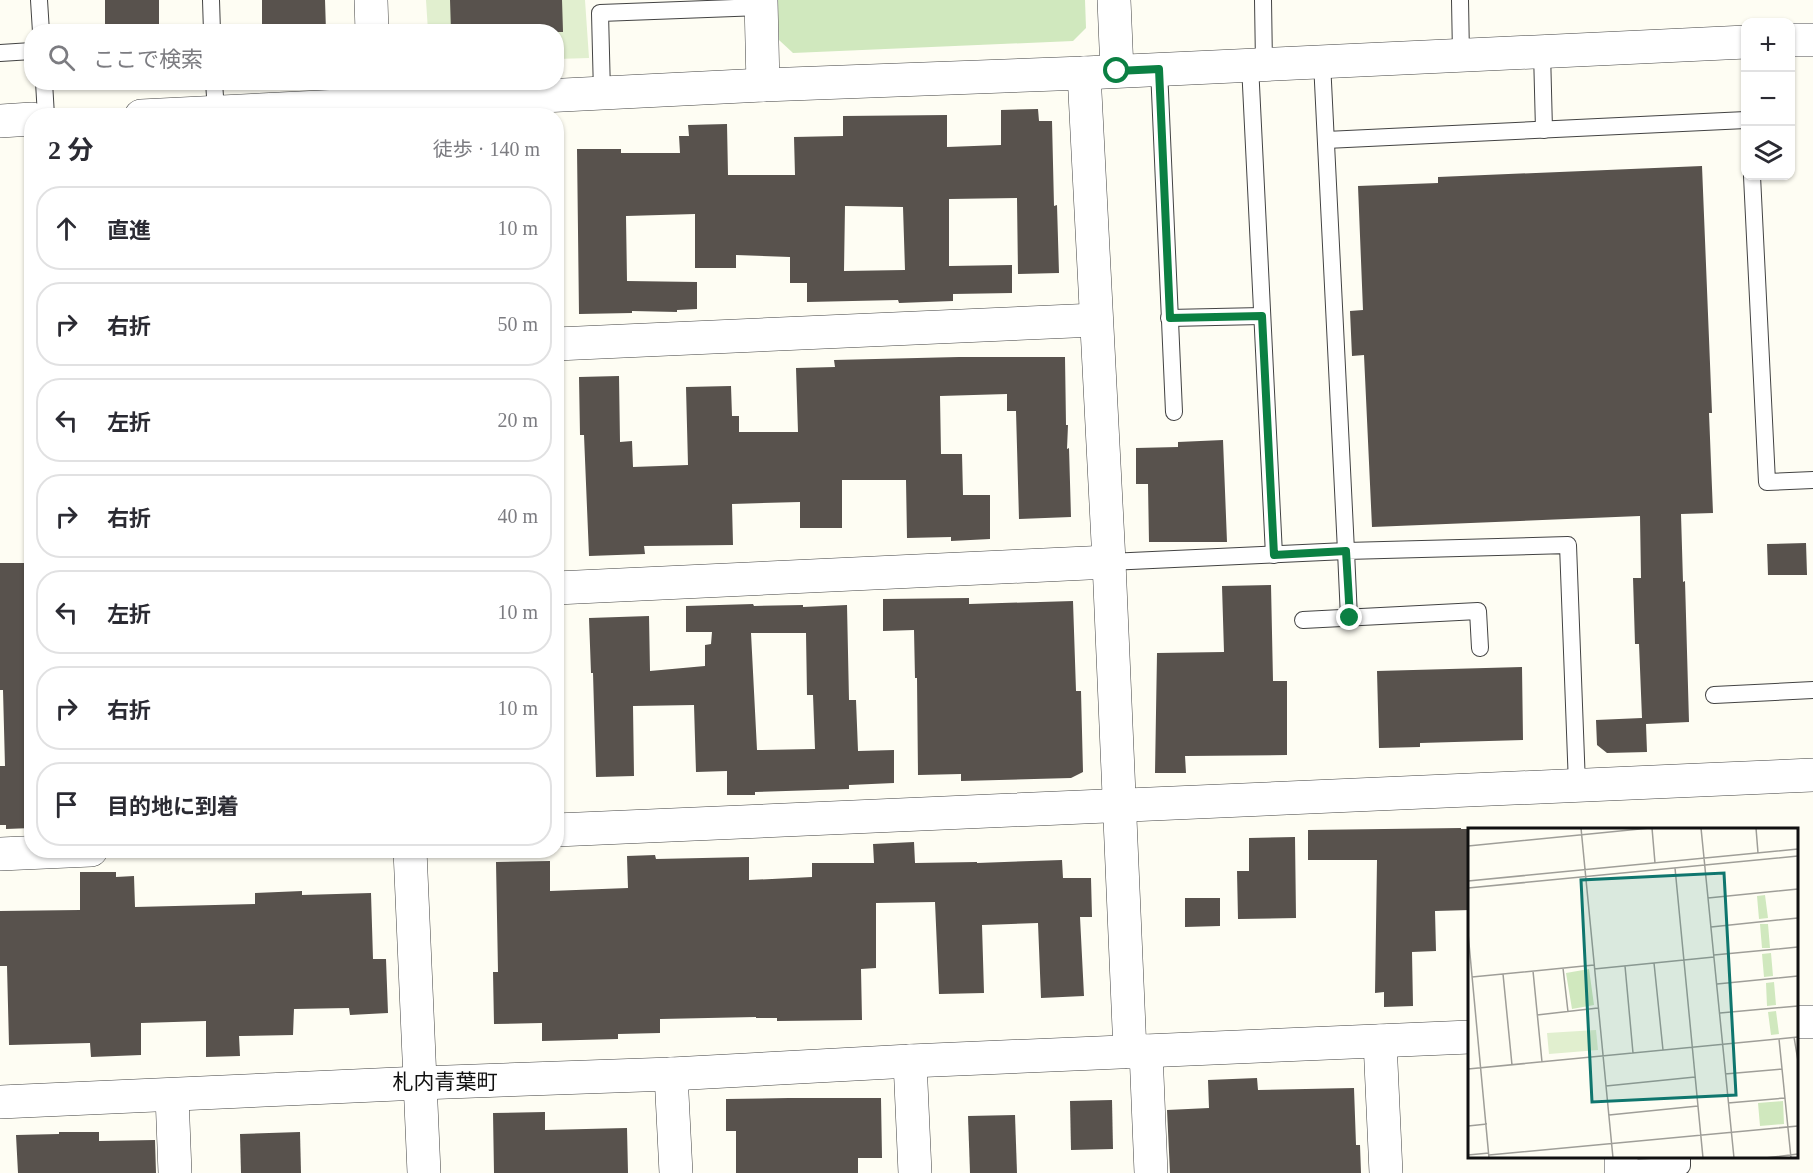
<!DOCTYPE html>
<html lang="ja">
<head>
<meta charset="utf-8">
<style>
  :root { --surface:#fff; --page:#f7f7f7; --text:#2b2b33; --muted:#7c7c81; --line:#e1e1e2 }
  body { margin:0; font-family:"Times New Roman","Noto Sans JP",serif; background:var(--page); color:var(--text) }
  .controls { position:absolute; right:18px; top:18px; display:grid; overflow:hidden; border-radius:12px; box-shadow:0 2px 4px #0004 }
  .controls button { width:54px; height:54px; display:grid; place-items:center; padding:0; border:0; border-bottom:2px solid var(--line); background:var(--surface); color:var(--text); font:30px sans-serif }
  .stop { position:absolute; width:18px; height:18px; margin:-14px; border:4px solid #0b8043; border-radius:50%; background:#fff }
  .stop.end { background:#0b8043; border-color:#fff; box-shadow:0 2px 6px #0008 }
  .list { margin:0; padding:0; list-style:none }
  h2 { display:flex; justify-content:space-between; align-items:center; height:78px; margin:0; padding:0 24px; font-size:26px }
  h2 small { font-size:20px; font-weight:400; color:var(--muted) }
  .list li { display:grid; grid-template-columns:39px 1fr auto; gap:18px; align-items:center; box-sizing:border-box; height:84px; margin:0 12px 12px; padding:0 12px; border:2px solid var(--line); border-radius:24px }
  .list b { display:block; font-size:22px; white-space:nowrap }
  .list em { font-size:20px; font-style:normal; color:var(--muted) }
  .icon { flex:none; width:33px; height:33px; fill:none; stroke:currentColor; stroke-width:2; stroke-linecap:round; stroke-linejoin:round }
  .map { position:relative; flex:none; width:1813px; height:1173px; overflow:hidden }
  .search { position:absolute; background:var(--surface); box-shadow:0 2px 4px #0004; left:24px; top:24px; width:540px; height:66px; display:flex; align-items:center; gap:15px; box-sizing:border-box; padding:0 21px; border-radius:24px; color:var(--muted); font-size:22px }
  .panel { position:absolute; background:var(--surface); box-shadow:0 2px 4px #0004; left:24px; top:108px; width:540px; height:750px; border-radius:24px }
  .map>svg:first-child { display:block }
</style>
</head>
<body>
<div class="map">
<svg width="1813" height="1173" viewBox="0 0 1813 1173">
  <rect width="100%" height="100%" fill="#fefdf3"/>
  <path fill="#d0e8be" d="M778,0H1085L1086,28L1073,41L793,53L779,40Z"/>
  <path fill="#e1efcf" d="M426,0H585L589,58L557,59L556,32L428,31Z"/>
  <g fill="#58524d" fill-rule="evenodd">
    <rect x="105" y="0" width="54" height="32"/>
    <path d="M262,0H325L326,32H262Z"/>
    <path d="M450,0H562L563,32H451Z"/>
    <path d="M1038,109L1039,121H1052L1054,206L1057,205L1059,273L1018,274L1017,198L949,199V266L1012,265V293L953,294V301L899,303L898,300L807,302V283H790V257L736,255V268H695V214L626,216L627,281L697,282V309L677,310V312L632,311V313L579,314L577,149H621V153H680L679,136H689L688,125L727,124L728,175H795L794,137L843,136V116L947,115V147L1001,145V110ZM845,206L903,207L905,270L844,271Z"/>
    <path d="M1702,166L1712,413H1709L1713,513L1681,514L1683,582L1685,581L1689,722L1646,724L1647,752L1607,753L1597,745L1596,720L1642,718L1639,644H1635L1633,578H1641L1640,516L1372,527L1364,355L1352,356L1350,311L1363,310L1358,186L1438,183V177Z"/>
    <path d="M959,357H1065L1066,425H1068L1067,449L1069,448L1071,517L1019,519L1016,411H1007V394L940,396L941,454H962L963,495H990V539L951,541V537L907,538L906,480H842V528H800V502L732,504L733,545L644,546L645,554L589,556L584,435H580L579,377L619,376L620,442L632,441L633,467L688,465L686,387L731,386L732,416H739V432H798L796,368L835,367L834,360Z"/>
    <path d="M1223,440L1227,542H1149L1148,484H1136V448L1178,447V442Z"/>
    <path d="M1806,543L1807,575H1768L1767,544Z"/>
    <path d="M0,563H27V632L32,631V828L6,829V825H0V766H5L3,690H0Z"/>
    <path d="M1271,585L1273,681H1287V755L1185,756L1186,773H1155L1157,653L1224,652L1222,586Z"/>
    <path d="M969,598V604L1073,601L1076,691H1081L1083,772L1071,778L961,781V774L918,775L917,678H915L914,630L883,631V599Z"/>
    <path d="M753,604L754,606L803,605V607L847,605L849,700H856L858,751L894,750V783L849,785V789L755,792V795H727V771L696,772L694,705L633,706L634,776L596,777L593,673H591L589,618L649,616L650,671L705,666V645L711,644L712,632H686V606ZM751,633H806L807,695H813L815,749L757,750Z"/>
    <path d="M1522,667L1523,740L1420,743V747L1379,748L1377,671Z"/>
    <path d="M1461,828V829H1470V910L1435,911L1436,951L1412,952L1413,1006L1384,1007V992L1375,993L1377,860H1308V830Z"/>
    <path d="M1295,837L1296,918L1238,919L1237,871H1249V838Z"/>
    <path d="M914,842L915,863L977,862V863L1062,860L1063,878H1091L1092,917H1080L1084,996L1041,998L1038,923L982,925L984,993L939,994L935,902L876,903V968L861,969L862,1020L777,1021V1018H756V1017L660,1019V1033L618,1034V1039L542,1041V1023L494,1024L493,972H498L496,862L550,861V891L628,888L627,856L655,855L656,859L749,857V880L812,877V863H874L873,844Z"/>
    <path d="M80,872H116V877L134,876L135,907L255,904V893L302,891V895L371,893L373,959H386L388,1013L350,1015L349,1008L294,1009L293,1035L239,1036L240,1056L206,1057V1021L141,1023V1055L91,1057L90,1043L9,1045L7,966H0V911L80,910Z"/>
    <path d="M1185,898H1220V926L1185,927Z"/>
    <path d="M1257,1078L1258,1090L1354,1088L1356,1145H1360L1361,1173H1170L1167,1110L1209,1108L1208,1080Z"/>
    <path d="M789,1098H881L882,1158H858V1173H736V1131H726V1099Z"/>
    <path d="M1112,1100L1113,1149L1071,1150L1070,1101Z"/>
    <path d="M545,1112V1130L627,1128L628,1173H494L493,1113Z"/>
    <path d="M1015,1115L1017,1173H970L968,1116Z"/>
    <path d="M59,1132H99V1141L155,1140L156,1173H18L16,1135L59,1134Z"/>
    <path d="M300,1132L301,1173H241L240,1134Z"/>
  </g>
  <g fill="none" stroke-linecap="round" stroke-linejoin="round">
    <defs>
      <g id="lane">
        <path d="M39,0L41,32"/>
        <path d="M211,0L212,32"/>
        <path d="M1263,0L1264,64"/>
        <path d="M1460,0L1461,55"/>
        <path d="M1542,52L1544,130"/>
        <path d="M0,53L32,51"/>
        <path d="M1250,65L1274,555"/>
        <path d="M1159,69L1174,412"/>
        <path d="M44,82L46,116"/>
        <path d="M214,82L216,111"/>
        <path d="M602,93L600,13L761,7"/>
        <path d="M1326,140L1746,120"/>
        <path d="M1752,176L1767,482L1813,480"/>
        <path d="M1169,318L1262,316"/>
        <path d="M1109,562L1346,551L1322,62"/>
        <path d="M1349,618L1346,551L1568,545L1577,785"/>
        <path d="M1303,620L1478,611L1480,648"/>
        <path d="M1714,695L1813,690"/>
        <path d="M1621,1168L1682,1166V1156"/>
      </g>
      <g id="street">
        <path d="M371,0L372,32"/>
        <path d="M761,0L763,85"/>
        <path d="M1114,0L1117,71"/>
        <path d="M1790,40H1813"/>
        <path d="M1084,73L1109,562L1130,1052"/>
        <path d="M141,116L763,85L1084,73L1746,42"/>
        <path d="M0,121L32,119"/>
        <path d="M556,344L1096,320"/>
        <path d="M556,588L1109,562"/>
        <path d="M556,830L1813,775"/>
        <path d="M410,850L424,1173"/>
        <path d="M0,854L91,850"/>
        <path d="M1796,1022H1813"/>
        <path d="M1380,1041L1386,1173"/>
        <path d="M1146,1051L1151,1173"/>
        <path d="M910,1061L915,1173"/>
        <path d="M671,1074L676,1173"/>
        <path d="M172,1095L175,1173"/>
        <path d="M0,1102L420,1083L671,1074L910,1061L1470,1037"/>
        <path d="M1621,1156V1173"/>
      </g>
    </defs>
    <use href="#lane" stroke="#434343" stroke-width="18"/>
    <use href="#street" stroke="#434343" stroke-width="34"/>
    <use href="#lane" stroke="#fff" stroke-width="16"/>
    <use href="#street" stroke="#fff" stroke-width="33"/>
  </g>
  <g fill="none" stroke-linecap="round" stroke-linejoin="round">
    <path stroke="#0b8043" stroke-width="8" d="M1117,71L1159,69L1170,318L1262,316L1274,555L1346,551L1350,618"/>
  </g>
  <g text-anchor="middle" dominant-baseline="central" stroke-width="6" stroke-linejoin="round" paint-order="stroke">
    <g font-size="21" fill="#101010" stroke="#fff">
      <text x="445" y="1082">札内青葉町</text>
    </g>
  </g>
  <g transform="translate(1468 828)">
    <rect width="330" height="330" fill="#fefdf3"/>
    <path d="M297,67L300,90L291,91L289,68ZM292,96H300L302,120H294ZM303,125L305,148L296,149L294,126ZM121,141L126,177L104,181L98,145ZM306,154L308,177L299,178L298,155ZM308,183L311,206L303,207L300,184ZM315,273L316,296L292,298L290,275Z" fill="#d0e8be"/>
    <path d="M128,202L130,222L81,226L79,205Z" fill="#e1efcf"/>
    <path fill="none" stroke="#9f9e98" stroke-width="1.5" d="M113,0L145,330M184,0L187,35M233,0L266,330M288,0L290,25M0,18L182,0M207,40L235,330M0,53L330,21M0,60L330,28M240,70L330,61M243,99L330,90M0,105L21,330M246,127L330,119M186,135L195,222M157,138L165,225M95,140L100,184M126,141L246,129M65,143L74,234M35,146L44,237M4,149L126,137M249,156L330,148M252,185L330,178M69,187L130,180M326,209L330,233M311,211L323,330M0,241L330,209M257,246L314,241M138,258L227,249M260,275L317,270M141,287L230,278M0,298L19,296M0,327L21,325M21,327L330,298M297,330L330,326"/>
    <path fill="#0f766e" fill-opacity="0.15" stroke="#0f766e" stroke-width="3" d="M256,45L268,267L124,274L113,52Z"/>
    <rect width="330" height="330" fill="none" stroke="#101010" stroke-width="3"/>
  </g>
</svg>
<div class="controls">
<button>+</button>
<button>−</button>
<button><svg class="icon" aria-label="layers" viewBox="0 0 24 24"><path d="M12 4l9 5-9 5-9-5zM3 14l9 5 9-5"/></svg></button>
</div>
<div class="stop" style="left:1117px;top:71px"></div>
<div class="stop end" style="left:1350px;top:618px"></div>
<div class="search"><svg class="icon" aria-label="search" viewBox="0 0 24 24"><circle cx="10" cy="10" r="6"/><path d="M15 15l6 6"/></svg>ここで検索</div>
<section class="panel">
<h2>2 分<small>徒歩 · 140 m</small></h2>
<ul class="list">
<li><svg class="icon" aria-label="ahead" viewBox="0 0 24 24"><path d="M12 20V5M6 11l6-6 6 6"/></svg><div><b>直進</b></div><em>10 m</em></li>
<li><svg class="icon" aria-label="right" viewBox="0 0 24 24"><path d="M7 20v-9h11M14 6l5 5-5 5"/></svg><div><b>右折</b></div><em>50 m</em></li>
<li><svg class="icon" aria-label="left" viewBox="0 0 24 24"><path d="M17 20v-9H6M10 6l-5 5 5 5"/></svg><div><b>左折</b></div><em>20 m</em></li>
<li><svg class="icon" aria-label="right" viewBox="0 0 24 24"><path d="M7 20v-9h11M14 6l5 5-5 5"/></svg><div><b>右折</b></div><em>40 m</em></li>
<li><svg class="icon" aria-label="left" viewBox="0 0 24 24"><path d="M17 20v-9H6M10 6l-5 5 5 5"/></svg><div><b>左折</b></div><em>10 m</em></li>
<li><svg class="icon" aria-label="right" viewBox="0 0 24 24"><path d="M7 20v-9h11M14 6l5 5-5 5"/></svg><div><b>右折</b></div><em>10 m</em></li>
<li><svg class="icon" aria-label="arrive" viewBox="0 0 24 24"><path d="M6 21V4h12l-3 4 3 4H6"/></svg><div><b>目的地に到着</b></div></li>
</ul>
</section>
</div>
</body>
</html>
